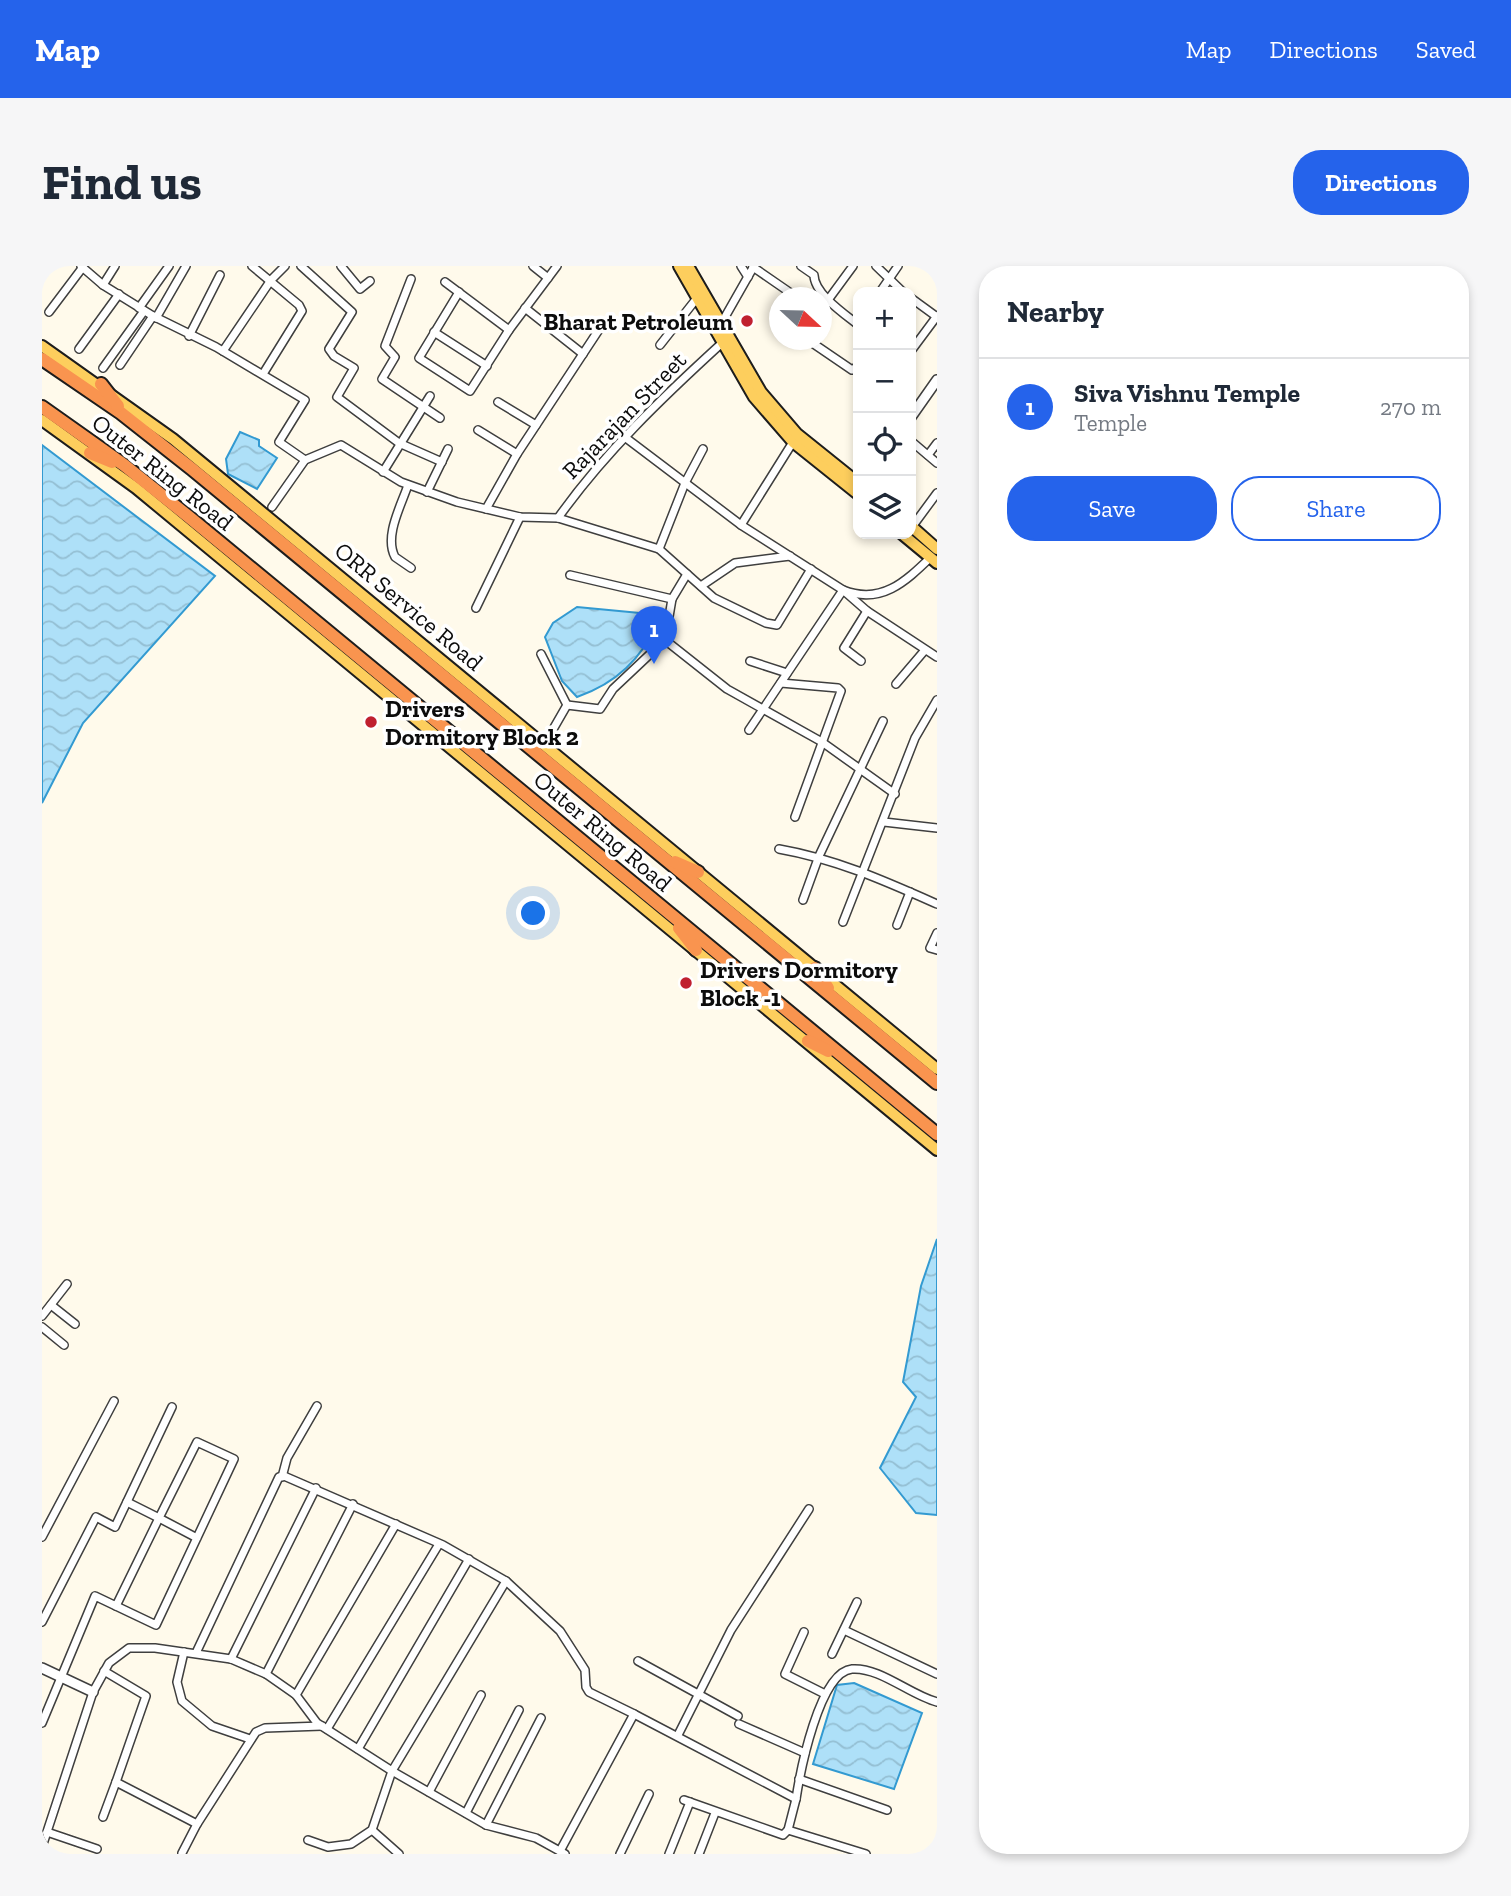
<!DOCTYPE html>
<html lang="en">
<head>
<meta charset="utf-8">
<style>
  :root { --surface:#fff; --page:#f6f6f7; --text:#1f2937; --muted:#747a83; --line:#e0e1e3; --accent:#2563eb }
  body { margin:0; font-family:"Zilla Slab",serif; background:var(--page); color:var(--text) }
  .controls { position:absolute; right:21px; top:21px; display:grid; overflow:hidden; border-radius:14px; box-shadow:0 4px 10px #0003 }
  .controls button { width:63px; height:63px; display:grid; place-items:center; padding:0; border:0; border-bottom:2px solid var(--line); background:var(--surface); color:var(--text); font:35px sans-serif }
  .compass { position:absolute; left:727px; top:21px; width:63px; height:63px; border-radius:50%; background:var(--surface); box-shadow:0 4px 10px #0003; rotate:112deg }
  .you { position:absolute; left:492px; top:648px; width:24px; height:24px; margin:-18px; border:5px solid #fff; border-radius:50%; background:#1a73e8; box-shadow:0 0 0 10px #1a73e833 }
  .badge { display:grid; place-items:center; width:46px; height:46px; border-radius:50%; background:var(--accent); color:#fff; font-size:23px; font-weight:700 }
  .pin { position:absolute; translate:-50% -58px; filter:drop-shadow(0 2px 4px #0008) }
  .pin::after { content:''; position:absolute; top:37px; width:24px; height:21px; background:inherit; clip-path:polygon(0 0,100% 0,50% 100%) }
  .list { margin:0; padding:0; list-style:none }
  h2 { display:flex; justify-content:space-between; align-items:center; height:91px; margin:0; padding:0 28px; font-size:30px }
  h2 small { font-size:23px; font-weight:400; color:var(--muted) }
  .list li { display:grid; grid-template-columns:46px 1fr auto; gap:21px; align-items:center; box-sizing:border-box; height:98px; padding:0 28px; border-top:2px solid var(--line) }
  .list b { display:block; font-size:26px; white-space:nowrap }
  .list p { margin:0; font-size:23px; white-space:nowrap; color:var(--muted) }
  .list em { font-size:23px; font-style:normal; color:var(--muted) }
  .actions { display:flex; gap:14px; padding:21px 28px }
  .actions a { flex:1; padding:16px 0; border:2px solid var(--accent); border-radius:28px; text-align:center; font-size:24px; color:var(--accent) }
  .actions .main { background:var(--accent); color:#fff }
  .icon { flex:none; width:38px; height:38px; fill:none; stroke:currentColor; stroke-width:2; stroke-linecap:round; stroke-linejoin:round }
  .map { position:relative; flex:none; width:895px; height:1588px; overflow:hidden; border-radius:28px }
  header { display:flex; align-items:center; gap:42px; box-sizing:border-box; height:98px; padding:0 35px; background:var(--accent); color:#fff }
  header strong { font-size:33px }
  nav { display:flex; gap:38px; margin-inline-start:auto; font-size:24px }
  .intro { display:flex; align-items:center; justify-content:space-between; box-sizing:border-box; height:168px; padding:0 42px }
  h1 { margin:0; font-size:49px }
  .button { padding:18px 32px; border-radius:28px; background:var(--accent); color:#fff; font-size:24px; font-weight:700 }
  main { display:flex; gap:42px; padding:0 42px }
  aside { flex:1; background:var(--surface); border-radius:28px; box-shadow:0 4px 10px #0003 }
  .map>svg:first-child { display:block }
</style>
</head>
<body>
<header>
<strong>Map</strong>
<nav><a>Map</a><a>Directions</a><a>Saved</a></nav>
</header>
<div class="intro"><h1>Find us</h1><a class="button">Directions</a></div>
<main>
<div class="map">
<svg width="895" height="1588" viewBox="0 0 895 1588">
  <defs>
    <pattern id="water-waves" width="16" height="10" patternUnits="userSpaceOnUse" patternTransform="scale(1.75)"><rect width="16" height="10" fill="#aee0f8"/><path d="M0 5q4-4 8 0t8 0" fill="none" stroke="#94bfd3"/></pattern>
  </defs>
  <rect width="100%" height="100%" fill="#fffaeb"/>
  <g fill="url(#water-waves)" stroke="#339ad1" stroke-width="2">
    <path d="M198,166L217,174V180L235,192L215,223L186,208L184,193Z"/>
    <path d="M0,179L173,310L41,457L0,537Z"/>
    <path d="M535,341L598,347L617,355C599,393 575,417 535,431L520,415L503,371L511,357Z"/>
    <path d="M895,973V1249L874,1247L838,1202L874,1131L861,1116L879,1020Z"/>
    <path d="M812,1417L880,1447L852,1523L771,1498L795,1419Z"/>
  </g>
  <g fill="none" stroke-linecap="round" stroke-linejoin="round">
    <defs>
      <g id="minor">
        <path d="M39,0L61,19L111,50L174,81L263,134L237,176L263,194"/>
        <path d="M210,0L257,39L260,45L221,108"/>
        <path d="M259,0L310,46L287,83L292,90L312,102L295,131L357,177L400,196"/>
        <path d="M299,0L318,23L328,15"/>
        <path d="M491,0L506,12"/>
        <path d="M699,0L706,11"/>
        <path d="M759,0L772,9C772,27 801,47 815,58"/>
        <path d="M834,0L861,26"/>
        <path d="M711,1L753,30"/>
        <path d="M369,13L343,80L353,91L340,113L398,152"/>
        <path d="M403,16L467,64"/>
        <path d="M61,19L73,0"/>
        <path d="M417,26L377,92L428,125L467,64L515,0"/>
        <path d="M838,26L856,0"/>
        <path d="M869,32L895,51"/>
        <path d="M786,34L811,0"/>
        <path d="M97,42L127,0"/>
        <path d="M483,42L541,88"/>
        <path d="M7,46L41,1"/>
        <path d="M114,52L144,0"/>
        <path d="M679,58L712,0"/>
        <path d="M392,66L445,100"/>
        <path d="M147,70L178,9"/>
        <path d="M766,74L810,104L816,100"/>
        <path d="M618,79L655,32"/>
        <path d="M37,83L77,28"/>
        <path d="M181,85L229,14L243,0"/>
        <path d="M869,85L895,50"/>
        <path d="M78,99L111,50"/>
        <path d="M61,102L102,45"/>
        <path d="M456,136L494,159"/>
        <path d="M436,164L475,188"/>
        <path d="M584,172L699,259L801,324C839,339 863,316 889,291"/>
        <path d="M869,175L895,197"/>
        <path d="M886,189L895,177"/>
        <path d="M341,206L388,130"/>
        <path d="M366,219C359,240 342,270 353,291L369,302"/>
        <path d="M385,226L406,183"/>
        <path d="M230,241L263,194L299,179L359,216L415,236L478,251L516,252L617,283L672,332L724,357L735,359L769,303"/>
        <path d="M444,243L475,188L560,59"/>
        <path d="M516,252C562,187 622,130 680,77"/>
        <path d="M699,259L751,176"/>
        <path d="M870,261L895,227"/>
        <path d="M617,283L643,217L661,183"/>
        <path d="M528,309L630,333L623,374L685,423L780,476L853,528"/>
        <path d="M659,320L693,297L748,290"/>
        <path d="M630,333L645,308"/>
        <path d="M434,342L478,251"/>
        <path d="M499,388L525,439L502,479"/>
        <path d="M708,395L745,407"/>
        <path d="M819,395L802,382L825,345"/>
        <path d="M739,417L796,422L799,425L753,551"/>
        <path d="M854,418L883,384"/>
        <path d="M525,439L558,443L571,423L623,374"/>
        <path d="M707,464L801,324L825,345L895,391"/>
        <path d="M842,556L895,562"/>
        <path d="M737,583C794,593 843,615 895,638"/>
        <path d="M761,634L777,590L841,455"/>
        <path d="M801,656L873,472L895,434"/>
        <path d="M855,659L868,626"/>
        <path d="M895,667L888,682L895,684"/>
        <path d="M9,1039L33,1058"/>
        <path d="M0,1050L25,1018"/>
        <path d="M0,1061L22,1079"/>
        <path d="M240,1211L245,1192L275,1140"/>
        <path d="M0,1271L72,1135"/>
        <path d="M74,1340L114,1359L192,1193L155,1176L117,1252L155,1272"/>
        <path d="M0,1356L54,1251L73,1261L130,1141"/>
        <path d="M802,1364L895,1408"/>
        <path d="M762,1366L743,1408L783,1428"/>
        <path d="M142,1386L135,1416L140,1435L170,1460L208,1473"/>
        <path d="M154,1387L237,1211L242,1210L401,1279L464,1315L518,1365L543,1404L544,1421L547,1426L592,1448"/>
        <path d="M790,1388L815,1336"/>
        <path d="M189,1393L274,1222"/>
        <path d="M596,1395L696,1450"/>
        <path d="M62,1405L104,1430L74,1516L155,1558"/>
        <path d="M224,1408L311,1238"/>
        <path d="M254,1429L354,1258"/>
        <path d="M0,1457L53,1330L74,1340L117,1252L85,1236"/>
        <path d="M697,1458L763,1487"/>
        <path d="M285,1463L397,1278"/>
        <path d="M636,1469L689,1364L767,1243"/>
        <path d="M316,1483L427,1293"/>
        <path d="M757,1513L845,1544"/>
        <path d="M387,1526L439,1429"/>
        <path d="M754,1533L746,1564L824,1588"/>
        <path d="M642,1534L741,1569L746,1564"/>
        <path d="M424,1547L477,1444"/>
        <path d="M61,1551L74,1516"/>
        <path d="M444,1559L499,1452"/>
        <path d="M330,1564L357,1588"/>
        <path d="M5,1566L55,1583"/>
        <path d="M266,1574L286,1581L309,1578L330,1564L350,1505L464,1315"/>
        <path d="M0,1581L51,1426L67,1397L87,1382H113L189,1393L224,1408L254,1429L275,1457L350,1505L444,1559L494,1572L523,1588"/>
        <path d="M518,1585L592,1448L754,1533C758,1507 777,1406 810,1403C838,1401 868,1429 895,1436"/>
        <path d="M140,1587L155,1558L214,1466L223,1462L280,1460"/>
        <path d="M578,1588L607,1528"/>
        <path d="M627,1588L648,1536"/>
        <path d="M657,1588L673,1547"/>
      </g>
      <g id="tertiary">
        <path d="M869,151L895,114"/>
        <path d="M0,1402L51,1426"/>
      </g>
      <g id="primary">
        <path d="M637,0L712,131L751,176L816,228"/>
        <path d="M646,0L719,126L755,168L816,217"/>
        <path d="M0,80L131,173L895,803"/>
        <path d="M0,154L94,222L895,884"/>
        <path d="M869,260L895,283"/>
        <path d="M860,268L895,297"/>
      </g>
      <g id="motorway">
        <path d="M0,93L79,147L150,203L895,817"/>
        <path d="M59,118L76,140"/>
        <path d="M0,141L82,199L147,251L895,868"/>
        <path d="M48,187L70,196"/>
        <path d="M633,596L656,606"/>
        <path d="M637,662L654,684"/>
        <path d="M773,702L786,722"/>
        <path d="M766,775L786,785"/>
      </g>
    </defs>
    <use href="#minor" stroke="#3f3f3f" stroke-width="10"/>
    <use href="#tertiary" stroke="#3f3f3f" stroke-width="12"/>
    <use href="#primary" stroke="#1d1d1d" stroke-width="14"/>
    <use href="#motorway" stroke="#1d1d1d" stroke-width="16"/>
    <use href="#minor" stroke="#fff" stroke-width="7"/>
    <use href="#tertiary" stroke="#fff" stroke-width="9"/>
    <use href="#primary" stroke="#fdce5d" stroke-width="10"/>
    <use href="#motorway" stroke="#f9944f" stroke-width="12"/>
  </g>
  <g fill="#c02030" stroke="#fff" stroke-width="2.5">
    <circle cx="705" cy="55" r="7"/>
    <circle cx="329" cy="456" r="7"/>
    <circle cx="644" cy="717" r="7"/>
  </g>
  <g text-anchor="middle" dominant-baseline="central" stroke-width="7" stroke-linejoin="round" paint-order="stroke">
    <g font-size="24" font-weight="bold" fill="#0c0c0c" stroke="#fff" text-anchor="start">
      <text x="691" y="55" text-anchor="end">Bharat Petroleum</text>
      <text x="343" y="442">Drivers<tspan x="343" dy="28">Dormitory Block 2</tspan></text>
      <text x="658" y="703">Drivers Dormitory<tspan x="658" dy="28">Block -1</tspan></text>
    </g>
    <g font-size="24" fill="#0c0c0c" stroke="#fff">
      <text transform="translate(582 149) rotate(-46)">Rajarajan Street</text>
      <text transform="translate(121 206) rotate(38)">Outer Ring Road</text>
      <text transform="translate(367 340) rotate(40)">ORR Service Road</text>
      <text transform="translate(561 565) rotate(40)">Outer Ring Road</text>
    </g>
  </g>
</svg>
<div class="controls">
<button>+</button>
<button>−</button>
<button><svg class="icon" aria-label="locate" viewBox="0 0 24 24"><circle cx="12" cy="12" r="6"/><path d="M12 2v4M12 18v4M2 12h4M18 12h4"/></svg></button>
<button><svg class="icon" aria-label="layers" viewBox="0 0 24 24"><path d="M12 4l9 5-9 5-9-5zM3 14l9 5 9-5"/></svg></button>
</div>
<svg class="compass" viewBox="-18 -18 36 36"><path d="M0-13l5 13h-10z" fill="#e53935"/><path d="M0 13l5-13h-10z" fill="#747a83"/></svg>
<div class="you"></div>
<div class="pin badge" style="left:612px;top:398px">1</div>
</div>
<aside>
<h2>Nearby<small></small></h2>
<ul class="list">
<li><span class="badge">1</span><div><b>Siva Vishnu Temple</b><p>Temple</p></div><em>270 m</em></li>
</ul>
<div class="actions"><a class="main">Save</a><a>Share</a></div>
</aside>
</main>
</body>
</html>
